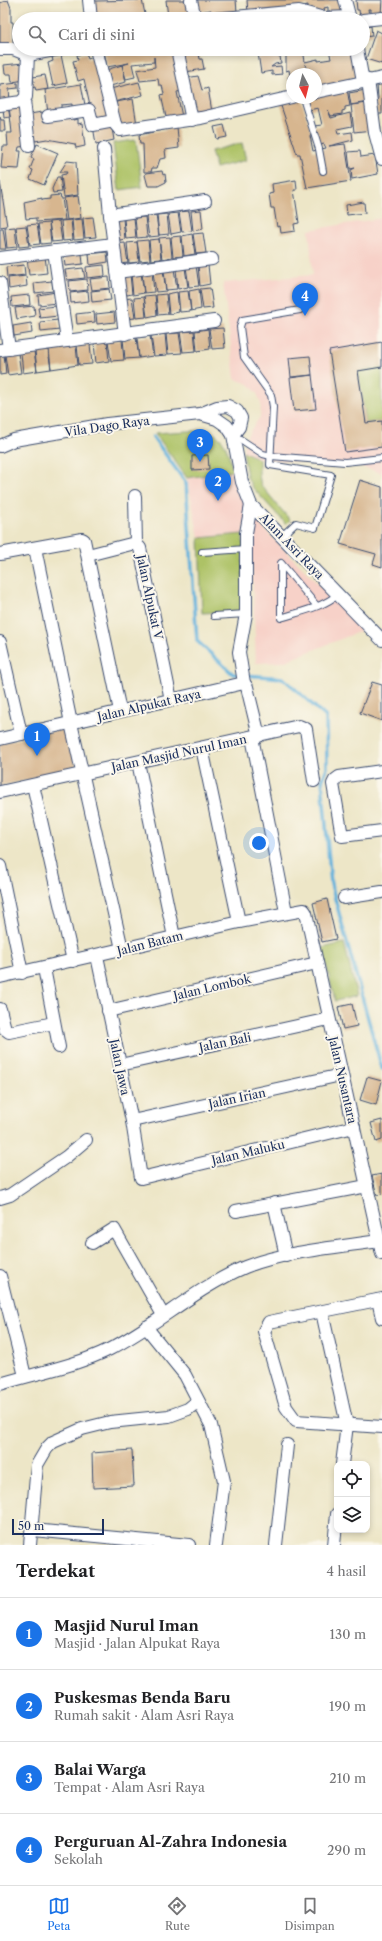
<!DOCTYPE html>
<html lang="id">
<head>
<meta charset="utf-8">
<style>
  :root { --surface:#fff; --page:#f6f6f6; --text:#202124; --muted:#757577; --line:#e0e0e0; --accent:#1a73e8 }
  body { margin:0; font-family:"Libre Caslon Text",serif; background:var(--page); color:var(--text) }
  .controls { position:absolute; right:12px; bottom:12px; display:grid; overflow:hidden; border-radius:8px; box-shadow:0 2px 6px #0003 }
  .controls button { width:36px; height:36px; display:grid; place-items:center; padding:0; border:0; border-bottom:1px solid var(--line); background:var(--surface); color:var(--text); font:20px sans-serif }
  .compass { position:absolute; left:286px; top:68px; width:36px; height:36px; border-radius:50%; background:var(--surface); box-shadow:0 2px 6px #0003; rotate:173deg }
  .scale { position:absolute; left:12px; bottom:10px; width:92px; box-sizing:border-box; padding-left:4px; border:2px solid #1b2f5e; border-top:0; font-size:11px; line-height:14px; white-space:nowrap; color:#1b2f5e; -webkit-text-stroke:3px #fbf7ec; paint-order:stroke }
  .you { position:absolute; left:259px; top:843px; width:14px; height:14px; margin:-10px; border:3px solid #fff; border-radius:50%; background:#1a73e8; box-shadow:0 0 0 6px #1a73e833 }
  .badge { display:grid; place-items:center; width:26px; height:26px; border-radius:50%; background:var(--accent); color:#fff; font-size:13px; font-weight:700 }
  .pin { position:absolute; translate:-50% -33px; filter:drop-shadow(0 1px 2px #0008) }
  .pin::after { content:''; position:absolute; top:21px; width:14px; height:12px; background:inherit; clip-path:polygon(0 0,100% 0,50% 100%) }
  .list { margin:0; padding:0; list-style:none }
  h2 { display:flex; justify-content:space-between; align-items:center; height:52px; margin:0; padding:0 16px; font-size:17px }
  h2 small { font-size:13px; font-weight:400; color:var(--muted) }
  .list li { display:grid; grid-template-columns:26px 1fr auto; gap:12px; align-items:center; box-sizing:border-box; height:72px; padding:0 16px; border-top:1px solid var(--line) }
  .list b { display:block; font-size:15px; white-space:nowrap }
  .list p { margin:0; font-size:13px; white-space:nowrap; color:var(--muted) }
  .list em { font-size:13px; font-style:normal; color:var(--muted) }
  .icon { flex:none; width:22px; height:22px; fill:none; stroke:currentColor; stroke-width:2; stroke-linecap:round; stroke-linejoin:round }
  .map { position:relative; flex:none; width:382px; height:1545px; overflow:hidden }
  .search { position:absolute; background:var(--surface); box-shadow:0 2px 6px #0003; left:12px; right:12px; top:12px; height:44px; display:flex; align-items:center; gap:10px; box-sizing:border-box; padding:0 14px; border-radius:22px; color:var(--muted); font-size:15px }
  .sheet { height:340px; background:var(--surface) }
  nav { display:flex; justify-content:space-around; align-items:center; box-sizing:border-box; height:56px; border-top:1px solid var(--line); background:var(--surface); font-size:11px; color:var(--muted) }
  nav a { display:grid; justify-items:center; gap:2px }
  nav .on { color:var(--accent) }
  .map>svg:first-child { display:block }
</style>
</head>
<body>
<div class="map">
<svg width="382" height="1545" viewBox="0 0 382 1545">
  <rect width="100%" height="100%" fill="#fbf7ec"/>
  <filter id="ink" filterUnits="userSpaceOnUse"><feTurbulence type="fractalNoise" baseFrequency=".025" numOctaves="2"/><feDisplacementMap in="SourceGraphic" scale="8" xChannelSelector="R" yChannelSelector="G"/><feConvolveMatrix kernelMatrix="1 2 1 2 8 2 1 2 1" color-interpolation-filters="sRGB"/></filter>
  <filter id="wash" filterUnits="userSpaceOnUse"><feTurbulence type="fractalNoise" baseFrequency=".012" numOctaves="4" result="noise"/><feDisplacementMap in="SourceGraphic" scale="16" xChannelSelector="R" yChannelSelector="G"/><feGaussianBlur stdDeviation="0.9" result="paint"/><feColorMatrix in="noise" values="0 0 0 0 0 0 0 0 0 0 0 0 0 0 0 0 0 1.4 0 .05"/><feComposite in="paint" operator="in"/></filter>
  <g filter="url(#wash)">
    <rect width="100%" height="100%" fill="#ede6c7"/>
    <g fill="#f7d1c8">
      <path d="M382,218V473L358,466L259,459L243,451L248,434L260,417L261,404L257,393L249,384L235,379L223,283L313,275L309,230Z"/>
      <path d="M233,471L241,496L248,505L243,534L199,538L187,478Z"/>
      <path d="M255,520L333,599L361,631L283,662L256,663L251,535Z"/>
    </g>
    <g fill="#adc266" stroke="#647862">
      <path d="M136,140L142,187L119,190L113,143Z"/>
      <path d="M242,143L246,160L216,168L211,151Z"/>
      <path d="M382,367V421L366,423L358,371Z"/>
      <path d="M204,430C227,436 227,450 233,471L187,478L155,433Z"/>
      <path d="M243,451L259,459V475L261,485L290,520L286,524L252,487L247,477Z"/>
      <path d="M243,534L242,611L202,613L199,538Z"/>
      <path d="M344,943L357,996L335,1001L322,948Z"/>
    </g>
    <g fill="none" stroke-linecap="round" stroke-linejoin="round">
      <path stroke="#62b1dc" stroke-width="3.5" d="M153,437L186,483L197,641L233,674L283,678L326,717L327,768L322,781L331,884L382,1069"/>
    </g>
    <g id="blocks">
      <g fill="#d7b68f">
        <path d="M8,0L11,8V22H13V43L0,44V3Z"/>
        <path d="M142,0L146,19H95V1Z"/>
        <path d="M166,0H189L191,16L186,17V19L168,17Z"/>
        <path d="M197,0H236L237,12L211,16V10L198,12Z"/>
        <path d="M247,0H342L343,14L328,15V7L324,8L325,12L317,13L308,10V5L278,11L248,13Z"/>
        <path d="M356,0H382L381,14L371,15V9H368L369,16L360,17L359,10H357Z"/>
        <path d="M371,26L372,36L363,37V28Z"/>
        <path d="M376,30L382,33V64L366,59Z"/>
        <path d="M116,49H174L182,91L177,92L182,117L174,119V116L166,117L161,95L164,94L162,85H159L158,79L140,81L137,70L155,67L154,57V62L132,64L135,77L126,79L122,65L129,63L107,67L104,51Z"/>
        <path d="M181,49H198L200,59H202L204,69L185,72Z"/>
        <path d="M262,49L275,51L276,56H280L281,63L275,64L271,67L281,66L282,74L272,75V71L261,73L258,53L262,52Z"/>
        <path d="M282,49H303L305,62L318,59V61L331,59L329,49H352L357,77L349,79L350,81L316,89V74H303L302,72L307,71L305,64L306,68L301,69V74H292L291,92L288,77L290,76L289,70L286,71V54H283Z"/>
        <path d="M304,49H325L326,52L304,54Z"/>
        <path d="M86,53L88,59L93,57L109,120L94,124L84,79L78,81L73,61L78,60L77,55Z"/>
        <path d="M61,55L67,83L53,86L48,63L53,61L52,57Z"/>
        <path d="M23,63L25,80L12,82L11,74H5L4,65Z"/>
        <path d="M122,65L126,82L110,86L106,70Z"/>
        <path d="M45,75L48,89L36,91L35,87L32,88L31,83L34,82L33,77Z"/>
        <path d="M198,76L202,90L208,88L212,112L198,115L197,112H194L186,78Z"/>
        <path d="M139,82L143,95L114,102L110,89Z"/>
        <path d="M18,83V88L9,89L10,101L0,102V85Z"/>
        <path d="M382,83V114H377L374,100H377L378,98L377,84Z"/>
        <path d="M81,84L85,105L72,107V104L61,105V111L48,113L45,90Z"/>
        <path d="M347,89L350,106L345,107V110L342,111V114L331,116L328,110L331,118L350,113L352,126L337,129L338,134L352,132L353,140L329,146L345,144L351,181L307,188L300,154H297L280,103L301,98L312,135L310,136L313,151L326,148L324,144L320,145L314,126L322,125L318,108L309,110L306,98H316V94Z"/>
        <path d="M366,90L368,102L351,105L349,93Z"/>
        <path d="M133,99L137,125L120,124L116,102Z"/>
        <path d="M368,103L372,130L354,132L351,105Z"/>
        <path d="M22,105L27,146L19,147L18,151H21L19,169L1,168L3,146H8L7,133H12L9,106Z"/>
        <path d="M8,107L10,117L4,118L3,108Z"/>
        <path d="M42,112L44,122L63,119L72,115L73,120L78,119V124L82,123L85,146L76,148L75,144L47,139L35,141L30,114Z"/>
        <path d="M0,117L1,120H4L5,131H0Z"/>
        <path d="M111,123L114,140L96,144L93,126Z"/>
        <path d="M224,125L227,137L217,139L214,127Z"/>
        <path d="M177,127L179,148L165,150L166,158L160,159L157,168H152L151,172H144L143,144H140L139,135Z"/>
        <path d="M37,144L58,153L44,185L30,179L33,170L30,169L34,159L31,157Z"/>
        <path d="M360,151L361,157L375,155L378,174L352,179L351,170L355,168L350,169L348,152Z"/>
        <path d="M67,161L76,162L78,195L64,197L61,175L66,174L67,172H60Z"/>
        <path d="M162,171L163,175L165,174L166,182L158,186H148L145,175L146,173Z"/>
        <path d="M57,177H60L62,192L53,193L52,189Z"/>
        <path d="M296,180L297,190H294L299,223L294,224L295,231L281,233L280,226L277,227L274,208H271L269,194L273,193L272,184Z"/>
        <path d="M0,182L7,226L0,227Z"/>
        <path d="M60,195L61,198H62L65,220L36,222V218L26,219L24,202L42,198V200L50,199V196Z"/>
        <path d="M78,196L81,218L67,220L64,198Z"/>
        <path d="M364,202L365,213L347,215L346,205Z"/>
        <path d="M201,210L203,229L193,231L191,211Z"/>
        <path d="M189,211L192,231L182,232L179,212Z"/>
        <path d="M178,213L181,232L171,234L168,214Z"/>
        <path d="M167,214L169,234L159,235L157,215Z"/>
        <path d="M156,215L159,236L149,237L146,217Z"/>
        <path d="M93,217L96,237L85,238L83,218Z"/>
        <path d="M145,217L147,237L137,238L135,218Z"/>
        <path d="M134,218L136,238L126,239L124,219Z"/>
        <path d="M82,219L84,239L74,240L72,220Z"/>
        <path d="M123,219L125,239L115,241L112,221Z"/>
        <path d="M71,220L73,240L63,241L61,221Z"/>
        <path d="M59,221L62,241L52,242L49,222Z"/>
        <path d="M49,223L51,243L41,244L38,224Z"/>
        <path d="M37,224L40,244L30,245L27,225Z"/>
        <path d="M26,226L29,246L19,247L16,227Z"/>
        <path d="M15,227L17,247L7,248L5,228Z"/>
        <path d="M0,229H3L6,249H0Z"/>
        <path d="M203,233L206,253L196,254L193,234Z"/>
        <path d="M192,234L195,254L184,256L182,236Z"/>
        <path d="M181,236L183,256L173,257L171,237Z"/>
        <path d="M170,237L172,257L162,259L159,238Z"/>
        <path d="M159,239L161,259L151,260L149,240Z"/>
        <path d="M148,240L150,260L140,261L137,241Z"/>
        <path d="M137,242L139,262L129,263L127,243Z"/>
        <path d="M125,243L128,263L118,264L115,244Z"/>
        <path d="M107,252L108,262L90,265L89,254Z"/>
        <path d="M82,254L83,264L65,266L64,256Z"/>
        <path d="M45,256L47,273L29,275L27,258Z"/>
        <path d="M24,265L25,275L7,277L6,267Z"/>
        <path d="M104,265L105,276L87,278L86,267Z"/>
        <path d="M208,265L210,284L200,286L198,266Z"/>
        <path d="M196,266L199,286L189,287L186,267Z"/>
        <path d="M83,268L85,278L67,280L65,270Z"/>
        <path d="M185,268L188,287L178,289L176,269Z"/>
        <path d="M174,269L177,289L166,290L164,270Z"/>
        <path d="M163,270L166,291L156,292L153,272Z"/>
        <path d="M152,272L154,292L144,293L142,273Z"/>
        <path d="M141,273L144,293L133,295L131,274Z"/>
        <path d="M130,274L132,294L122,296L120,276Z"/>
        <path d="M26,276L27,286L9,289L8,278Z"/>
        <path d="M109,277L110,288L92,290L90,279Z"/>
        <path d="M87,279L88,290L70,292L69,281Z"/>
        <path d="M52,281L53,291L35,293L34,283Z"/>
        <path d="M210,288L213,308L203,309L200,289Z"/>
        <path d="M109,289L111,300L92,302L91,291Z"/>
        <path d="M199,289L201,309L191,311L189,291Z"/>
        <path d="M88,291L89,301L71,303L70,293Z"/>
        <path d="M188,291L191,311L180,312L178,292Z"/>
        <path d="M56,292L57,303L39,305L38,295Z"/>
        <path d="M177,292L179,312L169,314L167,294Z"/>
        <path d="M166,294L168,314L158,315L156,295Z"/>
        <path d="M29,295L30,305L12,307L11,297Z"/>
        <path d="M155,295L157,315L147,317L144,296Z"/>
        <path d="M144,297L146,317L136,318L134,298Z"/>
        <path d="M132,298L135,318L125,319L122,299Z"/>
        <path d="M34,306L35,316L17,319L15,308Z"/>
        <path d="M56,306L58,316L40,318L38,308Z"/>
        <path d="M94,312L95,322L77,324L76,314Z"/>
        <path d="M114,312L115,322L97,324L96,314Z"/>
        <path d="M58,320L60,330L41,332L40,322Z"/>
        <path d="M31,323L32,333L14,336L13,326Z"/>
        <path d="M223,328L225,348L212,349L209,329Z"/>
        <path d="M208,329L210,349L197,351L195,331Z"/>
        <path d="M194,331L196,351L183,352L180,332Z"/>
        <path d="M179,333L182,353L168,354L166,334Z"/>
        <path d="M165,334L167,355L154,356L151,336Z"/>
        <path d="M150,336L153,356L139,358L137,338Z"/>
        <path d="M136,338L139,358L125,359L123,339Z"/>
        <path d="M122,340L124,360L111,361L108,341Z"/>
        <path d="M107,341L109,361L96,363L94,343Z"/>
        <path d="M382,342V367L358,371L366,423L382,421V447L345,452L329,351Z"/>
        <path d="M90,344L92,364L79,365L77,345Z"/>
        <path d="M76,346L78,365L51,369L49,349Z"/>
        <path d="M48,350L51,369L37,371L35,351Z"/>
        <path d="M34,351L37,371L23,373L21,353Z"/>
        <path d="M18,353L21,373L8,375L5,355Z"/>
        <path d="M4,354L6,374L0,375V355Z"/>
        <path d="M310,356L312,375L291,377L289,358Z"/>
        <path d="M312,375L316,409L294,411L290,378Z"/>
        <path d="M208,455L209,469L192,470V456Z"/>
        <path d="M360,480L382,487V567L373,564L376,554L340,544Z"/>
        <path d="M372,682L382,685V721L360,713Z"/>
        <path d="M68,728L77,770L0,786V743Z"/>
        <path d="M327,899L336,939L322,942L313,903Z"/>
        <path d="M352,1004L357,1026L343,1029L338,1007Z"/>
        <path d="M367,1077L382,1081L376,1105L360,1100Z"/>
        <path d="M382,1120V1140L376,1142L371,1123Z"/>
        <path d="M382,1174V1194L377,1195L372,1176Z"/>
        <path d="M132,1450L134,1486L93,1488L92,1453Z"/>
      </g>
    </g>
  </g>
  <g filter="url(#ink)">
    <use href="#blocks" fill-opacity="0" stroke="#3a4a6e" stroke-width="1"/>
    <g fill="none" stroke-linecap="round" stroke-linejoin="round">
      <defs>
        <g id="service">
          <path d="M303,98L319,149L323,171"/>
          <path d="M234,435L263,454L271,456L345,462L382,458"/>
          <path d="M282,536L296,523L315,528L331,475L270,465L273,407L271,395L244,357L240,327L242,320L300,310"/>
          <path d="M202,552L246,549"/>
          <path d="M316,605L281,563V618C299,612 324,607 338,594"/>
          <path d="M214,616L246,614"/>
        </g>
        <g id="minor">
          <path d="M89,0L91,19"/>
          <path d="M191,0L195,19"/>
          <path d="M345,0L350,19"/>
          <path d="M213,19L299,11L324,18L349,17"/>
          <path d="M363,20L382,18"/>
          <path d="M0,49H13L28,55L60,49"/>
          <path d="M96,49L115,124L120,130L201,118L292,97"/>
          <path d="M177,49L192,120"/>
          <path d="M357,49L363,81"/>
          <path d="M368,80L375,133L382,159"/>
          <path d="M316,92L382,78"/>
          <path d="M24,100L29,146"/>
          <path d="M0,105L21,102L26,97L28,55"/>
          <path d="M48,116L89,110L93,125L114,121"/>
          <path d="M104,149L110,215L125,334"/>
          <path d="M110,215L205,201"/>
          <path d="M54,251L67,341"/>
          <path d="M0,258L113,244"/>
          <path d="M117,272L212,259"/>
          <path d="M0,283L9,349"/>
          <path d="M0,350L214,321"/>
          <path d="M200,414L217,419L227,426L233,435L242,482L251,505L382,640"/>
          <path d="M0,446L14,440L107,424L200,414L217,407L228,406L237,411L241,418L239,427L233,435"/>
          <path d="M135,496L136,544"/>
          <path d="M35,548L71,723L122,949"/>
          <path d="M0,554L82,539L84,540L120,711"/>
          <path d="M88,555L131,544H136L140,548L171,700"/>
          <path d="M0,642L21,734"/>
          <path d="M244,683L239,652L246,614V533L251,505"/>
          <path d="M252,737L286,912"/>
          <path d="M0,739L244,683L247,687L259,736"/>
          <path d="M202,748L239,922"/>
          <path d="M138,762L174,937"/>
          <path d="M382,771L339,777L335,780L333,784L342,836L382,831"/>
          <path d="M33,785L73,961"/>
          <path d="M0,792L299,726L306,729L314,781"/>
          <path d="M0,866L22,973"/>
          <path d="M344,898L382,892"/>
          <path d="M97,956L132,1121L141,1178L354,1127"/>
          <path d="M44,968L59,1047"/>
          <path d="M0,977L239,922L304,910L306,913L382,1254"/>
          <path d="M0,1009L5,1029L9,1032L54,1023"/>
          <path d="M108,1011L317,963"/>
          <path d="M120,1065L329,1019"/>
          <path d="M132,1121L341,1075"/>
          <path d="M0,1198L10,1195L66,1157L86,1140"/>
          <path d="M274,1203L286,1256"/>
          <path d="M236,1211L367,1186"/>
          <path d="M92,1243L114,1229L163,1315"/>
          <path d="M0,1276L25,1376"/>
          <path d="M382,1299L269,1322L264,1331L286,1407L296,1421L382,1427"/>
          <path d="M378,1300L382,1318"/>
          <path d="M322,1312L347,1425L342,1464"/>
          <path d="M146,1327L185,1375L211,1425L224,1481L216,1545"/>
          <path d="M0,1384C36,1373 76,1366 110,1349C157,1325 196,1288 245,1267C282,1252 339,1247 379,1241"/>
          <path d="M33,1530L189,1545"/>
          <path d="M30,1545L37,1465L47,1448L53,1442L82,1429L110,1422L169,1416L188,1409L198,1401"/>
          <path d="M276,1545L287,1445"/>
          <path d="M334,1545L337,1514"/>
        </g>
      </defs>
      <use href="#service" stroke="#3a4a6e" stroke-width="8"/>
      <use href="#minor" stroke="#3a4a6e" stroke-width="14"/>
      <use href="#service" stroke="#fff" stroke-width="6"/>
      <use href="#minor" stroke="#fff" stroke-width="12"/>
    </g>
  </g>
  <g text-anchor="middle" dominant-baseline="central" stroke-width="4" stroke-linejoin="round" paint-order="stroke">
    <g font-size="12" fill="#1b2f5e" stroke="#fbf7ec">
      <text transform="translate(107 426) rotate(-8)">Vila Dago Raya</text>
      <text transform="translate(292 546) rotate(46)">Alam Asri Raya</text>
      <text transform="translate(150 597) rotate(78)">Jalan Alpukat V</text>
      <text transform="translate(149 705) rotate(-13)">Jalan Alpukat Raya</text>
      <text transform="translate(179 753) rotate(-12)">Jalan Masjid Nurul Iman</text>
      <text transform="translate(150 943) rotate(-14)">Jalan Batam</text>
      <text transform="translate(212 987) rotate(-13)">Jalan Lombok</text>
      <text transform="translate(225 1042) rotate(-12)">Jalan Bali</text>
      <text transform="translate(120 1067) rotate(78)">Jalan Jawa</text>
      <text transform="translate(343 1080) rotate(77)">Jalan Nusantara</text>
      <text transform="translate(237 1098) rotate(-12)">Jalan Irian</text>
      <text transform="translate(248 1152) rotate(-13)">Jalan Maluku</text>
    </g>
  </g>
</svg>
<div class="controls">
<button><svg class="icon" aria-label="locate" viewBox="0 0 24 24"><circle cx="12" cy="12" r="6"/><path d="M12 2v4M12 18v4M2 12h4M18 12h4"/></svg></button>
<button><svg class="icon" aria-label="layers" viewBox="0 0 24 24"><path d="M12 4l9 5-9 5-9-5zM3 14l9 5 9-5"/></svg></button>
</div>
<svg class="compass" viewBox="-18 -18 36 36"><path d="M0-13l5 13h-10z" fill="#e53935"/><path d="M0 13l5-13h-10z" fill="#757577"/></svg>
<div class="scale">50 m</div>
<div class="you"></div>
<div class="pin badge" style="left:37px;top:756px">1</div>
<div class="pin badge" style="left:218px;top:501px">2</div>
<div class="pin badge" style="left:200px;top:462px">3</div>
<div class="pin badge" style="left:305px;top:316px">4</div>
<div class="search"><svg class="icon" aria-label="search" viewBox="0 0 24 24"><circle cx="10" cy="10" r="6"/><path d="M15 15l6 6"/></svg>Cari di sini</div>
</div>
<section class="sheet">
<h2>Terdekat<small>4 hasil</small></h2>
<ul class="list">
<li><span class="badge">1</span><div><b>Masjid Nurul Iman</b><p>Masjid · Jalan Alpukat Raya</p></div><em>130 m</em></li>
<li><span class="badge">2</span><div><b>Puskesmas Benda Baru</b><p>Rumah sakit · Alam Asri Raya</p></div><em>190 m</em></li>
<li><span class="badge">3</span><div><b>Balai Warga</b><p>Tempat · Alam Asri Raya</p></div><em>210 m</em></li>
<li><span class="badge">4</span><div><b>Perguruan Al-Zahra Indonesia</b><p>Sekolah</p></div><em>290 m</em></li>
</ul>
</section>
<nav>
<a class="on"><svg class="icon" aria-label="map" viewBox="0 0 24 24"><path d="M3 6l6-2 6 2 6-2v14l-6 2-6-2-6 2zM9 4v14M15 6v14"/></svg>Peta</a>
<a><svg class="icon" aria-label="directions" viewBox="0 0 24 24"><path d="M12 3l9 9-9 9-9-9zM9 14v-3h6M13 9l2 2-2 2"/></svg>Rute</a>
<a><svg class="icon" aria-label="saved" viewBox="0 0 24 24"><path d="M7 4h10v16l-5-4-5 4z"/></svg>Disimpan</a>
</nav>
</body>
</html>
